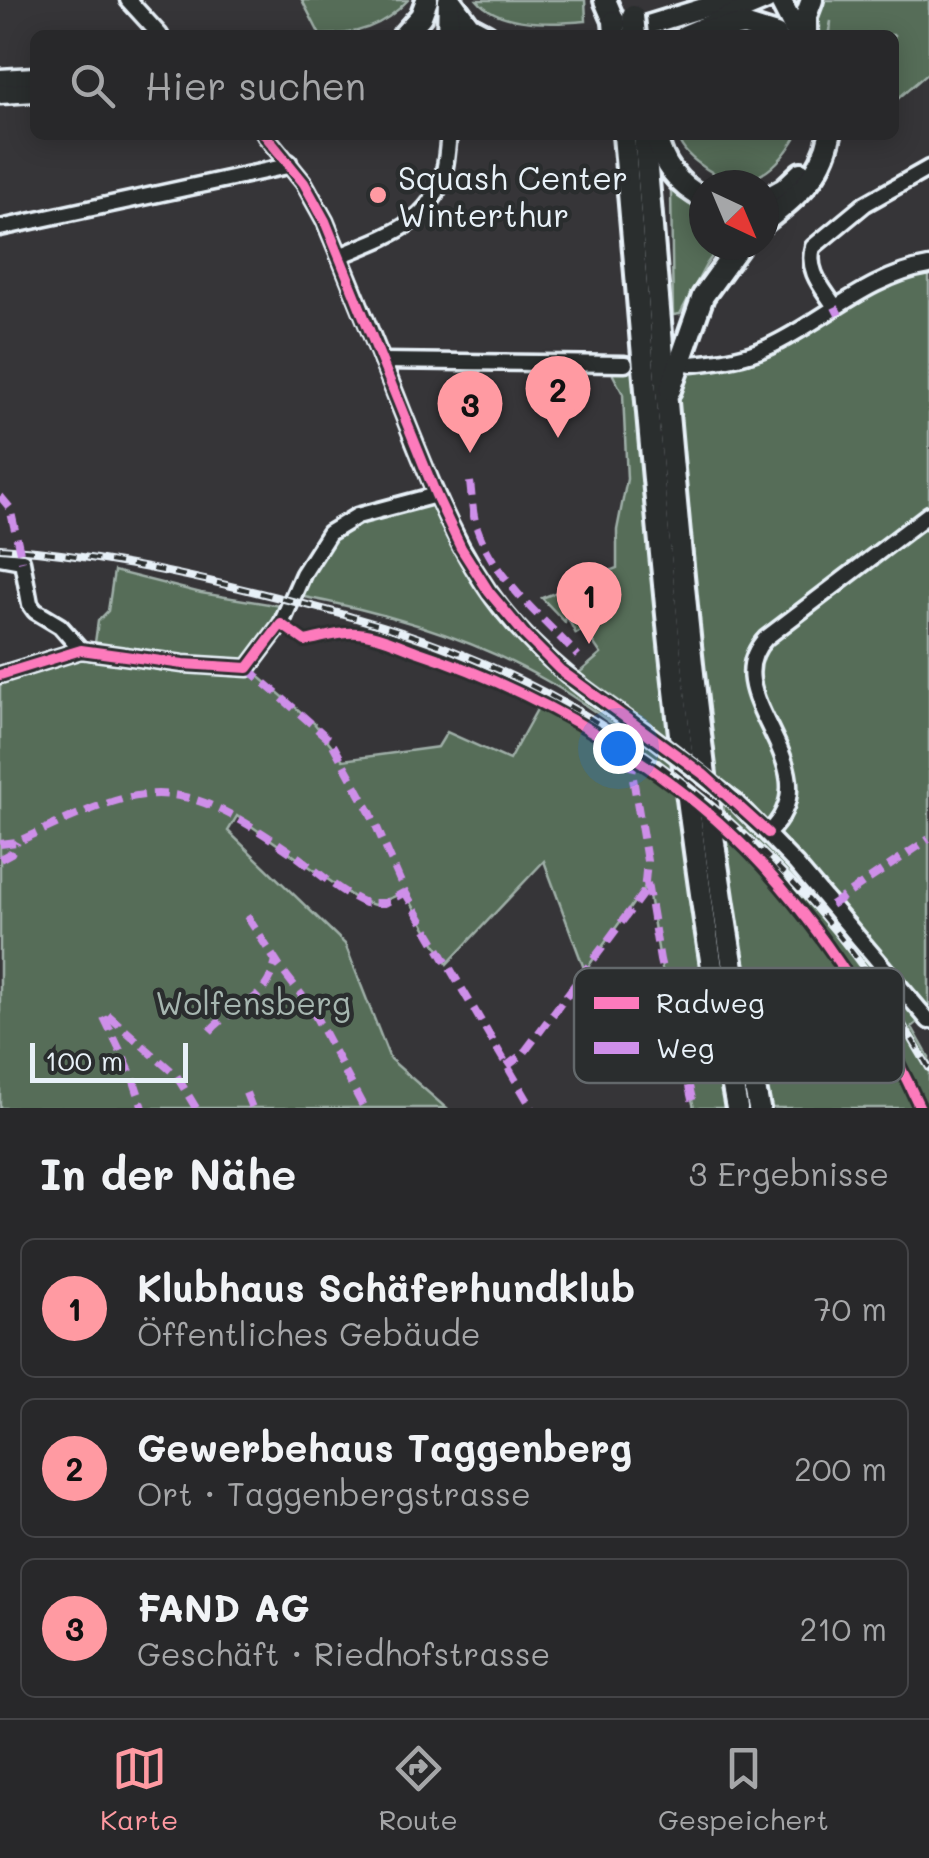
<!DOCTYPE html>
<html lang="de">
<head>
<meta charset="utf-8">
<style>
  :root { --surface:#28282a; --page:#303032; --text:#f1f3f6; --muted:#a5a6a8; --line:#444447; --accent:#ff9aa2 }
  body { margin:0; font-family:Mali,sans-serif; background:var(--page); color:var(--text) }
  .compass { position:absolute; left:689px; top:170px; width:90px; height:90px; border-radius:50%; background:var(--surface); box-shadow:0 5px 25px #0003; rotate:136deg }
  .scale { position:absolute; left:30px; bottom:25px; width:158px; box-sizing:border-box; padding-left:10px; border:5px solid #e8f1f8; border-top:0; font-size:28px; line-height:35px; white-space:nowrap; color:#e8f1f8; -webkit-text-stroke:8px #2a2d2e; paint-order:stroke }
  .you { position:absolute; left:618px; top:748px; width:35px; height:35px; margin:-25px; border:8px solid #fff; border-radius:50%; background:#1a73e8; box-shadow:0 0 0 15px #1a73e833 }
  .badge { display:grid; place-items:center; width:65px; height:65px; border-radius:50%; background:var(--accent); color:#111; font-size:32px; font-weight:700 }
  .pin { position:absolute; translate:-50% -82px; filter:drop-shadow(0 2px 5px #0008) }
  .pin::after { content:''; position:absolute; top:52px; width:35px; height:30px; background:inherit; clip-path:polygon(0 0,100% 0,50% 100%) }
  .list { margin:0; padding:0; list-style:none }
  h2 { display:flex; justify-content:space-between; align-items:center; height:130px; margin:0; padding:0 40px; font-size:42px }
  h2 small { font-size:32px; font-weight:400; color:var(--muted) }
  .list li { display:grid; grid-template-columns:65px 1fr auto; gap:30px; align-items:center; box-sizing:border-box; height:140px; margin:0 20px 20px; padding:0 20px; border:2px solid var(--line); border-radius:15px }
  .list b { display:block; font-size:38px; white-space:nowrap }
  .list p { margin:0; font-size:32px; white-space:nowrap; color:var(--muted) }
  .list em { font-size:32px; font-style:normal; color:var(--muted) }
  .icon { flex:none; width:55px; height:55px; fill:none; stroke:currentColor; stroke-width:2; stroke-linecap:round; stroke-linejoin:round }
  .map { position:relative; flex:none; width:929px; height:1108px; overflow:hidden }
  .search { position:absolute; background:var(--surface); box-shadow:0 5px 25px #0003; left:30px; right:30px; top:30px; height:110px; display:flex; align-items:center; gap:25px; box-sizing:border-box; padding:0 35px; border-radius:15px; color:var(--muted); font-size:38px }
  .sheet { height:610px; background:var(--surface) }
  nav { display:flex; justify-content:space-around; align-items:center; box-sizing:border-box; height:140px; border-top:2px solid var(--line); background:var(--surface); font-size:28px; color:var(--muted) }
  nav a { display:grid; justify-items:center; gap:5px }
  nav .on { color:var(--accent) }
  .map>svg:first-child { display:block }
</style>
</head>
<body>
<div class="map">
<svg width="929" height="1108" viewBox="0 0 929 1108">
  <rect width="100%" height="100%" fill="#363538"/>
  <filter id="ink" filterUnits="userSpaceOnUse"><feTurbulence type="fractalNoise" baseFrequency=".01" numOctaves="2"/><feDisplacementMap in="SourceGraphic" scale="20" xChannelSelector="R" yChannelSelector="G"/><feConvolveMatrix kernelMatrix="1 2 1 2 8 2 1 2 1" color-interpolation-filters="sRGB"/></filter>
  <g filter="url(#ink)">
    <g fill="#566d59" stroke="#9fafa8" stroke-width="2.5">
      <path d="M302,0H408C383,27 356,35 320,35Z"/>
      <path d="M477,0H585L586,21C555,24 499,27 477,0Z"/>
      <path d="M823,0H929V72L894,102V35H830L831,21L828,35H820V25L814,22Z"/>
      <path d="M677,135H797C774,175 743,197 701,165C691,158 680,147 677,135Z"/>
      <path d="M671,191L692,206L704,210V245H720L706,265L680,314L673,315Z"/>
      <path d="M929,266V1021L925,1016L912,1027L929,1057V1108H694L660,960L647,884L585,971L544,861L447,964L405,892L374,905L356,899L237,816L228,831L345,944L390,1059L446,1108H0V675L94,650L98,621L108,611L114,571L201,593L281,606V613L249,668L314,723L343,760L438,747L447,732L509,760L540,704L634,759L630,736C603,718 576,697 547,681C470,636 381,611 294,595L329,533L436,495L505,622L555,675L629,729V709L579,673L601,654L584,629L576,634L566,615L565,622L542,598L617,568V530L627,479L623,394L613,375V364L665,365L746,356L835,307Z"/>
    </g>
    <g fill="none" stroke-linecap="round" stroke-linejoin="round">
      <defs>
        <g id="minor">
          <path d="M128,0L160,35"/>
          <path d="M265,135L304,183L325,221C351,284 377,347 402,411C430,480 455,549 501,608C542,659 591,696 645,731"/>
          <path d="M0,228L283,167L289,162"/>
          <path d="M339,256C382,238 430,225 443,175C447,162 447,148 449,135"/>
          <path d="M835,307C823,288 806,271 813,247L865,204L929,168"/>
          <path d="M382,361L625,364"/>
          <path d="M691,364C717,362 744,358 768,347C823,322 867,276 929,266"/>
          <path d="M0,557L22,561L30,604L35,611L60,626L81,650"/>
          <path d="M0,675L81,650L183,664L248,668L281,624L303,574L329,533L357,516L436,495"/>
          <path d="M736,802L796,864L929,1021"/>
          <path d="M768,833C837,766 710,696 766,638L929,514"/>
        </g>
        <g id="major">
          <path d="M625,32L729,0"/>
          <path d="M684,35L767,0"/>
          <path d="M0,79L35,77"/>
          <path d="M0,94L35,92"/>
        </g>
        <g id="highway">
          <path d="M450,0L469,26L486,35"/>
          <path d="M605,0L614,21"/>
          <path d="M780,0L798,35"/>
          <path d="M696,32L744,25L776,35"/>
          <path d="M404,35L421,16L427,0"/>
          <path d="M448,35L449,0"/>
          <path d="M806,35V16L812,0"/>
          <path d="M624,135C653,464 674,783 737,1108"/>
          <path d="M644,135C673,461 693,787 759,1108"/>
          <path d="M656,135C662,164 677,185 704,198"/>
          <path d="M764,200L784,189L801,173"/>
          <path d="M764,222C795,198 822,176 830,135"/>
          <path d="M670,390L703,296L740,245"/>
        </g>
      </defs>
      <use href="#minor" stroke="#e8f1f8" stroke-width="21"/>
      <use href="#major" stroke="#e8f1f8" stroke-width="25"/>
      <use href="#highway" stroke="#e8f1f8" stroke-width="28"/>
      <use href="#minor" stroke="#2a2d2e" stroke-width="14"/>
      <use href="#major" stroke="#2a2d2e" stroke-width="18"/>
      <use href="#highway" stroke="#2a2d2e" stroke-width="20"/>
      <defs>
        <path id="rail" d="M0,548C89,554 174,572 260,593C324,609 388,625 449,649C653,728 821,878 929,1068"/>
      </defs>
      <use href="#rail" stroke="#e8f1f8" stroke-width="8"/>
      <use href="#rail" stroke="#2a2d2e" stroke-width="4" stroke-dasharray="11" stroke-linecap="butt"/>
      <defs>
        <path id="minor-bridge" d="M645,731L736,802"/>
        <g id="highway-bridge">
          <path d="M633,16L635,35"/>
          <path d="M614,21L615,35"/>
        </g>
      </defs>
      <use href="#minor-bridge" stroke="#e8f1f8" stroke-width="21" stroke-linecap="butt"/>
      <use href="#highway-bridge" stroke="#e8f1f8" stroke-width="28" stroke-linecap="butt"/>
      <use href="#minor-bridge" stroke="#2a2d2e" stroke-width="14"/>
      <use href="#highway-bridge" stroke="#2a2d2e" stroke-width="20"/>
      <g stroke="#ce8fe9" stroke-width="8" stroke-dasharray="15 8" stroke-linecap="butt">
        <path d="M835,307L839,315"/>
        <path d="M470,482C472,497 472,514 477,528C495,580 542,617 578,656"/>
        <path d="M0,496L10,508L22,561"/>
        <path d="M248,668L331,741L371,814L405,892L532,1108"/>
        <path d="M0,844L17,842C146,782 173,770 295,855C317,871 339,892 365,903H385L405,892"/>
        <path d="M0,859L11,853L17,842"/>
        <path d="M647,883L660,960L694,1108"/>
        <path d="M831,905L929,839"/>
        <path d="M247,916L279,966L310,1006L364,1108"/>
        <path d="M108,1015L176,1075L196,1108"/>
        <path d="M104,1017L133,1078L143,1108"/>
        <path d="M210,1031C236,1002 265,1007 276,961"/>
        <path d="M507,1066L523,1054L644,892L647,861L632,772L635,760"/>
        <path d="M246,1093L252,1108"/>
      </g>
      <defs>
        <g id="cycleway">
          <path d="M265,135L304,183L325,221L436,495L461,548L489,592L525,635L560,670L703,774L768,833"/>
          <path d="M0,675L81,650L183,664L248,668L281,624L305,641C322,638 341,631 358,633C378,635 398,644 416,651C538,691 676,770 763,866C829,939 880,1019 920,1108"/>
        </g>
      </defs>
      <use href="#cycleway" stroke="#2a2d2e" stroke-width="16"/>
      <use href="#cycleway" stroke="#fd7abc" stroke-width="10"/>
    </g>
  </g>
  <circle fill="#ff9aa2" stroke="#2a2d2e" stroke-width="4" cx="378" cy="195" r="10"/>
  <g text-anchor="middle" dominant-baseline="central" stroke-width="9" stroke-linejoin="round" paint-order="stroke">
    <g font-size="32" fill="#e8f1f8" stroke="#2a2d2e" text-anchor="start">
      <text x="398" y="177">Squash Center<tspan x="398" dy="37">Winterthur</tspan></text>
    </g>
    <g font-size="32" fill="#a6b6b0" stroke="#2a2d2e">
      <text x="253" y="1002">Wolfensberg</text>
    </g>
  </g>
  <rect x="574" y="968" width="330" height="115" rx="15" fill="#2a2d2e" stroke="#63686b" stroke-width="2.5"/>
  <rect x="594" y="997" width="45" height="12" fill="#fd7abc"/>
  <rect x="594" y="1042" width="45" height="12" fill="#ce8fe9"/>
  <g font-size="28" fill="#e8f1f8">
    <text x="656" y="1013">Radweg</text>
    <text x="656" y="1058">Weg</text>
  </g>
</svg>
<svg class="compass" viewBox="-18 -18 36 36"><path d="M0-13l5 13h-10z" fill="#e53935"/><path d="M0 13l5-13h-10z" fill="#a5a6a8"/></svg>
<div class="scale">100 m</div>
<div class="you"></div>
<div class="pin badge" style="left:589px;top:644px">1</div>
<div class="pin badge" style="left:558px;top:438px">2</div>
<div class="pin badge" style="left:470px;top:453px">3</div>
<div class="search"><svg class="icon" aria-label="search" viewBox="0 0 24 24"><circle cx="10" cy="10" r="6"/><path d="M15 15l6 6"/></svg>Hier suchen</div>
</div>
<section class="sheet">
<h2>In der Nähe<small>3 Ergebnisse</small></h2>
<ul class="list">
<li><span class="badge">1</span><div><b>Klubhaus Schäferhundklub</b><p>Öffentliches Gebäude</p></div><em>70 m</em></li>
<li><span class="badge">2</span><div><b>Gewerbehaus Taggenberg</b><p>Ort · Taggenbergstrasse</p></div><em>200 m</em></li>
<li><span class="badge">3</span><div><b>FAND AG</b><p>Geschäft · Riedhofstrasse</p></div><em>210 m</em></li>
</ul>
</section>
<nav>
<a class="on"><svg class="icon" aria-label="map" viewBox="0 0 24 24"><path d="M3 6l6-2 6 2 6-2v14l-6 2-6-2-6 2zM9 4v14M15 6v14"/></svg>Karte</a>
<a><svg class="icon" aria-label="directions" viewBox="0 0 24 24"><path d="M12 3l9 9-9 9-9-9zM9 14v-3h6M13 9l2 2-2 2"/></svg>Route</a>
<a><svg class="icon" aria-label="saved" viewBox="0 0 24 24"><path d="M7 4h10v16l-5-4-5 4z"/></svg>Gespeichert</a>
</nav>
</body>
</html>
